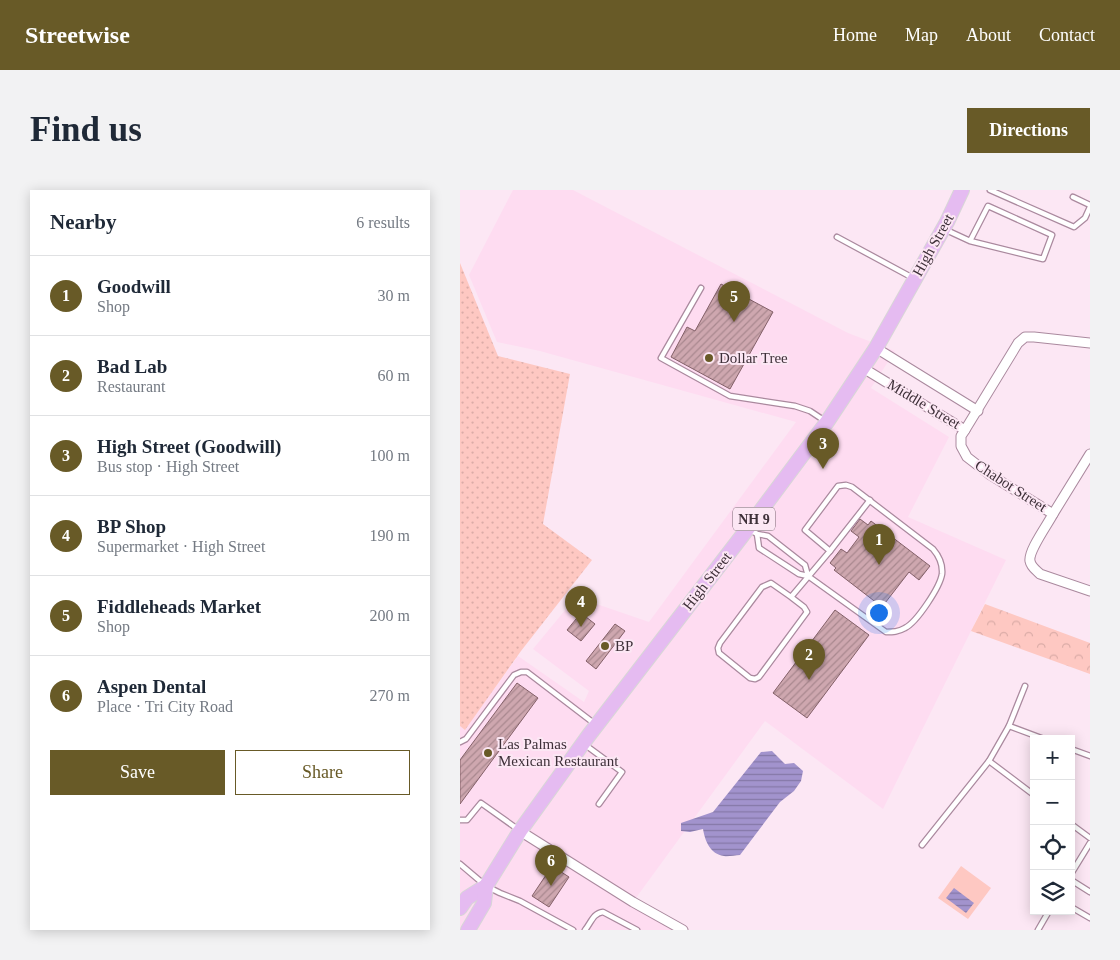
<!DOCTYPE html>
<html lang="en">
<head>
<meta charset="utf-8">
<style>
  :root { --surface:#fff; --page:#f2f2f3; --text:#1f2937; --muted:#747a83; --line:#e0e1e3; --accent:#685a27 }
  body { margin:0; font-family:Georgia,serif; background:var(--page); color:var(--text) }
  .controls { position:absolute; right:15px; bottom:15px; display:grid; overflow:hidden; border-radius:0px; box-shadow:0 2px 12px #0003 }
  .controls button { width:45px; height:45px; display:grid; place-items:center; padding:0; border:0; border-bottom:1px solid var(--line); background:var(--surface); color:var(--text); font:25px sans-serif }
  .you { position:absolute; left:418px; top:422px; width:18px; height:18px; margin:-12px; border:4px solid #fff; border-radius:50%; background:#1a73e8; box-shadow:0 0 0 8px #1a73e833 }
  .badge { display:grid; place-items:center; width:32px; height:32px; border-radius:50%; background:var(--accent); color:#fff; font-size:16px; font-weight:700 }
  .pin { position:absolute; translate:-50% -41px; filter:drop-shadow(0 1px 2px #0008) }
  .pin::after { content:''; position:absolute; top:26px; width:18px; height:15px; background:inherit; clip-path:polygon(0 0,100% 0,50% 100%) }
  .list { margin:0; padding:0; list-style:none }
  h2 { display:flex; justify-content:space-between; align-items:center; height:65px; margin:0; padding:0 20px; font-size:21px }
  h2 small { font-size:16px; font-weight:400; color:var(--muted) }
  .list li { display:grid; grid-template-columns:32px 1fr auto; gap:15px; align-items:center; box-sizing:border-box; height:80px; padding:0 20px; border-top:1px solid var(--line) }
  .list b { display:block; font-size:19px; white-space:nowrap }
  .list p { margin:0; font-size:16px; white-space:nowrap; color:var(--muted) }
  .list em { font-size:16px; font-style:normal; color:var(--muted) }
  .actions { display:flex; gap:10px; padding:15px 20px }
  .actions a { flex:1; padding:11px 0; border:1px solid var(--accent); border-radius:0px; text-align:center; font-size:18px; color:var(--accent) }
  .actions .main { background:var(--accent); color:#fff }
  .icon { flex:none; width:28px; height:28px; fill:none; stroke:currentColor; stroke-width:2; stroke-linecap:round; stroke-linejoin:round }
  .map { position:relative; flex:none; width:630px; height:740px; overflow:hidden; border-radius:0px }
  header { display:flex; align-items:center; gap:30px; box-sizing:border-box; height:70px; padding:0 25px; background:var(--accent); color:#fff }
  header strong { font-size:24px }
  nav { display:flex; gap:28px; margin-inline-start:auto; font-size:18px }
  .intro { display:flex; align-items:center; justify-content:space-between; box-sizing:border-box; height:120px; padding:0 30px }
  h1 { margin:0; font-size:35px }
  .button { padding:12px 22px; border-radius:0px; background:var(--accent); color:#fff; font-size:18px; font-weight:700 }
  main { display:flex; gap:30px; padding:0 30px }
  aside { flex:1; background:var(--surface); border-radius:0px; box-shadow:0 2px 12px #0003 }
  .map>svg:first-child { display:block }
</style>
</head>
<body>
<header>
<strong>Streetwise</strong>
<nav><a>Home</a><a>Map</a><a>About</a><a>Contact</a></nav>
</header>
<div class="intro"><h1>Find us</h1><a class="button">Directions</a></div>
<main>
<aside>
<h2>Nearby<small>6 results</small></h2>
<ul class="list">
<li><span class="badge">1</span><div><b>Goodwill</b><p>Shop</p></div><em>30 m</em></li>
<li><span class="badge">2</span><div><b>Bad Lab</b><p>Restaurant</p></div><em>60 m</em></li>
<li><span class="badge">3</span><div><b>High Street (Goodwill)</b><p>Bus stop · High Street</p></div><em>100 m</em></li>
<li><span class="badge">4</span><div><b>BP Shop</b><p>Supermarket · High Street</p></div><em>190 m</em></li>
<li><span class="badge">5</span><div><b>Fiddleheads Market</b><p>Shop</p></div><em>200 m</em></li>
<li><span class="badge">6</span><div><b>Aspen Dental</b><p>Place · Tri City Road</p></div><em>270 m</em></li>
</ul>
<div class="actions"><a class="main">Save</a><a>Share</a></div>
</aside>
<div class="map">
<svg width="630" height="740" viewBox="0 0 630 740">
  <defs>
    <pattern id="forest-crowns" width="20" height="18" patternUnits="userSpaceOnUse" patternTransform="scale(1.25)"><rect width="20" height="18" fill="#fec8c2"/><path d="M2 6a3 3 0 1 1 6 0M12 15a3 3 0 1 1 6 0" fill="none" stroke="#dbaca7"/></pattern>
    <pattern id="park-dots" width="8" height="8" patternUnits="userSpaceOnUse" patternTransform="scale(1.25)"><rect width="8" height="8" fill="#fec8c2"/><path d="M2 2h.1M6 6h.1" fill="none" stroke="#dbaca7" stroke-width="1.8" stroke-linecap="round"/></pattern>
    <pattern id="water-rules" width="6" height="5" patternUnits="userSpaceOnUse" patternTransform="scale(1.25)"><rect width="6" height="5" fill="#a293cd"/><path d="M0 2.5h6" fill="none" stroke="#8578a7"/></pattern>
    <pattern id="building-hatch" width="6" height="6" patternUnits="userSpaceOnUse" patternTransform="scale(1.25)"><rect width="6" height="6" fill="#cea7af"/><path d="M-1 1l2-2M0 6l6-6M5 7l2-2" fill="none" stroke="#a9888f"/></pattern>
  </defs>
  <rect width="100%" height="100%" fill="#fce7f4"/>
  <path fill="#fedcf1" d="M53,0H113L388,143L435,161L411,198L489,247L448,327L546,370L423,619L305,531L173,712L223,740H0V536L5,539L58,466L124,512L129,501L73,459L116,407L189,432L336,232L80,161L37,152L9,85Z"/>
  <path fill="url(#forest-crowns)" d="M525,414L630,453V484L511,441Z"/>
  <path fill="url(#park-dots)" d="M0,73L38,166L110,184L83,334L132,370L61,461L5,540L0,536Z"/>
  <path fill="#fec8c2" d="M501,676L531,698L508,729L478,708Z"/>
  <g fill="url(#water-rules)">
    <path d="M312,561L325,574L334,573L343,581L341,591L334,601L320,612L280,665C275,665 268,667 264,666C250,664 245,651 243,639L230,642L221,641V633L253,622L301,562Z"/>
    <path d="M494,698L514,713L506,723L486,708Z"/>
  </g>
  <g fill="url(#building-hatch)" stroke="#836068">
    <path d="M261,94L313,122L270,199L211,167L227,137L235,141Z"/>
    <path d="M400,329L408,335L411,331L470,376L459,390L449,382L422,417L374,380L376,378L370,373L381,359L387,363L399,347L391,341Z"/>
    <path d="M375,420L409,445L347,528L313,503Z"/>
    <path d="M121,423L135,434L121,451L107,440Z"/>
    <path d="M155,434L165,441L136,479L126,471Z"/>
    <path d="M57,493L78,508L0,614V570Z"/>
    <path d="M92,676L109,687L89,717L72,706Z"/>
  </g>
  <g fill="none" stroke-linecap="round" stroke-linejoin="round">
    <defs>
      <g id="lane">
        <path d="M530,0L614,37L625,28L630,17"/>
        <path d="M613,7L630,15"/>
        <path d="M484,39L510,51L583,69L592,45L528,16L510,51"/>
        <path d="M377,47L453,88"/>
        <path d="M241,98L201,168L270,206L335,216L350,221L365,231"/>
        <path d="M289,339L297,344L308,346L345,375L348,386"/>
        <path d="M297,344L299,358L339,384L348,386L426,442C433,442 438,442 445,438C457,432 480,397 482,384C483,373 479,366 473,359L392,297L386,295L378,296L345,340L370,361L331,407L344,417L347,422L299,487L295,489L290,488L259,463L258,458L260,453L302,397L311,393L331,407"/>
        <path d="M370,361L410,310"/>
        <path d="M549,536L584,549"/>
        <path d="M0,552L6,549L54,485L61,482H67L135,534"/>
        <path d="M124,554L162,582L139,614"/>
        <path d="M611,559L630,566"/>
        <path d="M529,571L574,605"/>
        <path d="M0,630H7L21,613L59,640"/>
        <path d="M611,634L630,648"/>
        <path d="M462,655L529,571L549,536L565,496"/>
        <path d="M0,674L26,696L40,703L60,711L113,740"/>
        <path d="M611,684L630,653"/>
        <path d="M611,690L630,702"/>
        <path d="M611,717L630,728"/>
        <path d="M125,740C131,733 133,723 143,722L177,740"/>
        <path d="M578,740L589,721"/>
      </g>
      <g id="street">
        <path d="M630,153L574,147H565L558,153L505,240L501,246V256L507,267L529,284L593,324C588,334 568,361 570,371C571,377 576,380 580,384L630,401"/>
        <path d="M416,158L518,221"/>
        <path d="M403,178L505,240"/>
        <path d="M593,324L630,264"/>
        <path d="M60,641L173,712L223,740"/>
      </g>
      <g id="primary">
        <path d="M0,718L7,708L26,696L60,641L129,545L282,346L367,232L416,158L487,32L502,0"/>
        <path d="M8,740L24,713L26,696"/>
      </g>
    </defs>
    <use href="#lane" stroke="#aa899e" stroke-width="7"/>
    <use href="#street" stroke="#aa899e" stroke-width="11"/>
    <use href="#primary" stroke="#d8d6d7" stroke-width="16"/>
    <use href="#lane" stroke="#fff" stroke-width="4.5"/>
    <use href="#street" stroke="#fff" stroke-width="9"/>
    <use href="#primary" stroke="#e5bbf1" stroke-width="14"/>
  </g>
  <g fill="#685a27" stroke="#fce7f4" stroke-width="2">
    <circle cx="249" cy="168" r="5"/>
    <circle cx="145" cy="456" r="5"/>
    <circle cx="28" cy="563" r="5"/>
  </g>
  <g text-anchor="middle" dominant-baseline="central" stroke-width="4" stroke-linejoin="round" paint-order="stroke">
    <rect fill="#fce7f4" stroke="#776771" stroke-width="1" x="273" y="317.5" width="42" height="23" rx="4"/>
    <g font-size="14" font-weight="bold" fill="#3e3039">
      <text x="294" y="329">NH 9</text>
    </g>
    <g font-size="15" fill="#3e3039" stroke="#fce7f4">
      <text transform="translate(473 55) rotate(-61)">High Street</text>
      <text transform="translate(464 214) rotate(31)">Middle Street</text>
      <text transform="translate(551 296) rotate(33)">Chabot Street</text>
      <text transform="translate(247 391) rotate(-52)">High Street</text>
    </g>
    <g font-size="15" fill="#3e3039" stroke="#fce7f4" text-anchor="start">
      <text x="259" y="168">Dollar Tree</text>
      <text x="155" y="456">BP</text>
      <text x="38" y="554">Las Palmas<tspan x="38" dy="17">Mexican Restaurant</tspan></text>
    </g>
  </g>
</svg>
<div class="controls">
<button>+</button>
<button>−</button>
<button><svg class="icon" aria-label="locate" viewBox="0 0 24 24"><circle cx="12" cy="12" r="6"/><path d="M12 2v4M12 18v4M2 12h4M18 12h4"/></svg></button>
<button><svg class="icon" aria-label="layers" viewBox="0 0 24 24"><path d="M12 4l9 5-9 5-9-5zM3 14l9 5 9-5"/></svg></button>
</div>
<div class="you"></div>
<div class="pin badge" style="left:419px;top:375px">1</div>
<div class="pin badge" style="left:349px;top:490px">2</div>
<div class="pin badge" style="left:363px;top:279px">3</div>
<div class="pin badge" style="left:121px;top:437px">4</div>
<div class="pin badge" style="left:274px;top:132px">5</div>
<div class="pin badge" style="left:91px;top:696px">6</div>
</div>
</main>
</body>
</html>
